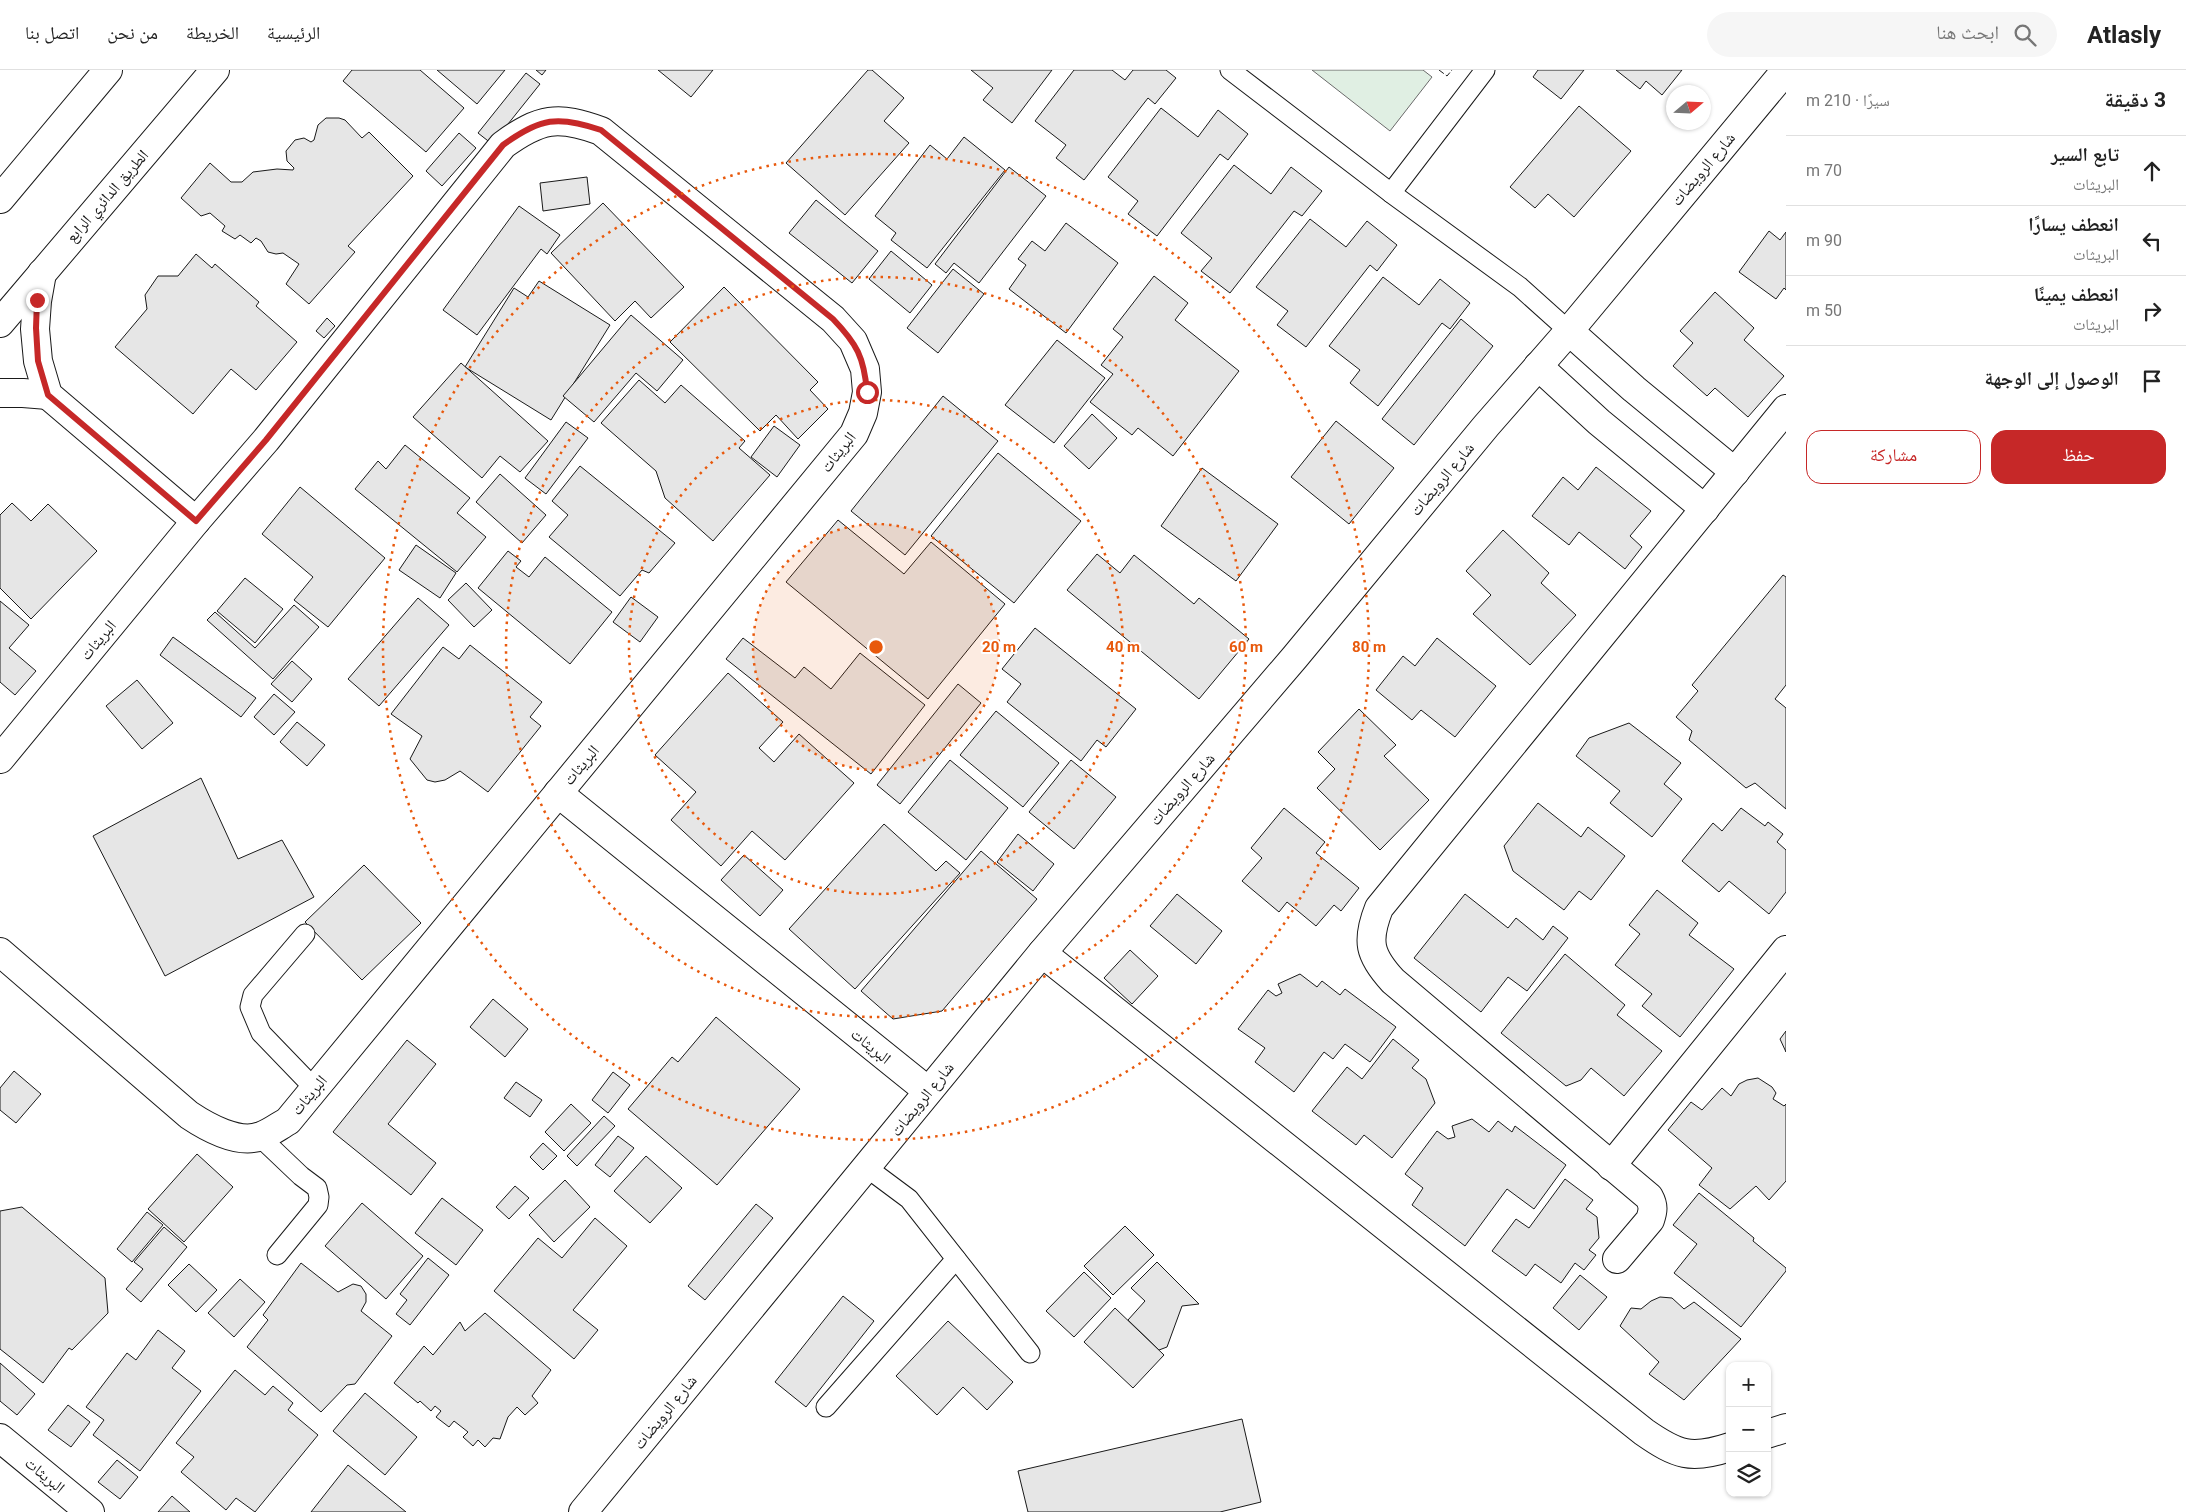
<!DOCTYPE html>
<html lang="ar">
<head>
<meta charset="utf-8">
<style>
  :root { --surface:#fff; --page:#f6f6f6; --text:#222; --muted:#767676; --line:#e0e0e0; --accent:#c62828 }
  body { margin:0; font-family:Roboto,"Noto Naskh Arabic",sans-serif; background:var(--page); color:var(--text); direction:rtl }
  .controls { position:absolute; right:15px; bottom:15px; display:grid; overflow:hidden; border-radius:10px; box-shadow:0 1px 4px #0004 }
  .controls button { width:45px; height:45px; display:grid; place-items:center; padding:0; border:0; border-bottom:1px solid var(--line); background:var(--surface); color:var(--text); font:25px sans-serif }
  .compass { position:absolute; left:1666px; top:15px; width:45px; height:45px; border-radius:50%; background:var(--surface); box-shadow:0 1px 4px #0004; rotate:71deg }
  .stop { position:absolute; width:15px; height:15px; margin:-11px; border:4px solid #c62828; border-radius:50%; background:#fff }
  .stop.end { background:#c62828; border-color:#fff; box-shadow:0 1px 5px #0008 }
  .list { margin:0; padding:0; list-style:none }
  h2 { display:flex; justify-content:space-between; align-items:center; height:65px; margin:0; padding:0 20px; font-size:21px }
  h2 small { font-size:16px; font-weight:400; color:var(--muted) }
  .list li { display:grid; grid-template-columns:32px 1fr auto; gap:15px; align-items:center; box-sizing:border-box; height:70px; padding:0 20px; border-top:1px solid var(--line) }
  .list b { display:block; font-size:19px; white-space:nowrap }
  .list p { margin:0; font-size:16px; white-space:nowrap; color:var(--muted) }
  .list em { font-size:16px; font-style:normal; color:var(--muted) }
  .actions { display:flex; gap:10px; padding:15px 20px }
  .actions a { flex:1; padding:11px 0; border:1px solid var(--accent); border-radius:15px; text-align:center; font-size:18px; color:var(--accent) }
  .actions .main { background:var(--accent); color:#fff }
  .icon { flex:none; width:28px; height:28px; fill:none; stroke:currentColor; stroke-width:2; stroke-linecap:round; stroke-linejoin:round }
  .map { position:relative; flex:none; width:1786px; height:1442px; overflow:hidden; direction:ltr }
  header { display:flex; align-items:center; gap:30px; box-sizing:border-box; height:70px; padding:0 25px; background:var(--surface); border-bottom:1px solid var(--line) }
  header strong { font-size:24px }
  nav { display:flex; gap:28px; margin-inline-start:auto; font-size:18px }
  .search { width:350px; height:45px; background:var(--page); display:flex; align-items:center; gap:12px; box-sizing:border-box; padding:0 18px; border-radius:28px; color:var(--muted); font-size:19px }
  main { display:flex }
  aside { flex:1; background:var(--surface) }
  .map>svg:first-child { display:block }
</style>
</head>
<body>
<header>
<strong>Atlasly</strong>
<div class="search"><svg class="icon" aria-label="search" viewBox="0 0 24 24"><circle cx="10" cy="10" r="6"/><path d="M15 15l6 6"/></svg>ابحث هنا</div>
<nav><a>الرئيسية</a><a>الخريطة</a><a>من نحن</a><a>اتصل بنا</a></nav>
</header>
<main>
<aside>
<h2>3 دقيقة<small>سيرًا · 210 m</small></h2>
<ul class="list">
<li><svg class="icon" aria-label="ahead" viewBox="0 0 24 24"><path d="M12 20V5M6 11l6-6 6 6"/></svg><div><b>تابع السير</b><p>البريثات</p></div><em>70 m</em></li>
<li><svg class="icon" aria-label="left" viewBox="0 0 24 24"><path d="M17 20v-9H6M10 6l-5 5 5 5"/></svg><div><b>انعطف يسارًا</b><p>البريثات</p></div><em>90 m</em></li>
<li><svg class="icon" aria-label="right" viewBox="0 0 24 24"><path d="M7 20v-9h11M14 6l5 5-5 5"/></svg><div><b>انعطف يمينًا</b><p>البريثات</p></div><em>50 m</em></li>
<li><svg class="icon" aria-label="arrive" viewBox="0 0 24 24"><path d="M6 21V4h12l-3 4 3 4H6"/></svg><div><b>الوصول إلى الوجهة</b></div></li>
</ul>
<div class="actions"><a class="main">حفظ</a><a>مشاركة</a></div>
</aside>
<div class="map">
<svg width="1786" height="1442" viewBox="0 0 1786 1442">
  <rect width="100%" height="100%" fill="#fff"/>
  <path fill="#e0efe3" stroke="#6a6a6a" d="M1312,0H1423L1432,7L1390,61Z"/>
  <g fill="#e6e6e6" stroke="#1a1a1a">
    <path d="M352,0H420L464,38L426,82L343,11Z"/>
    <path d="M437,0H505L477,34Z"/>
    <path d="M536,0H546L542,5Z"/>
    <path d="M658,0H713L691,27Z"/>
    <path d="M868,0H872L904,28L884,51L909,73L845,145L786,93Z"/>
    <path d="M971,0H1052L1012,53L983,30L993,18Z"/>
    <path d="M1074,0H1112L1125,10L1133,0H1166L1176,8L1155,34L1148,28L1084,110L1056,88L1066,75L1035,51Z"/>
    <path d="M1538,0H1584L1561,29L1533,7Z"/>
    <path d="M1616,0H1682L1662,25L1646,11L1640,19Z"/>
    <path d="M526,3L540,14L492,74L478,63Z"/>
    <path d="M1579,36L1631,81L1574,147L1548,124L1535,138L1510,117Z"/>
    <path d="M1161,38L1198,67L1218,40L1248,64L1228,90L1220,84L1157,166L1128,144L1138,131L1108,107Z"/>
    <path d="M326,48H339L345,50L362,68L369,62L413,106L348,176L355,182L309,234L286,214L299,194L283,183L276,184L268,182L261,171L256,168L251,173L240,165L235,169L222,161L225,156L210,143L201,146L181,128L210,93L231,112H242L253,102L277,99L293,100L294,98L287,91L286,81L295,70L304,68L311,72L314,70L318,55Z"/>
    <path d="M459,63L476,78L442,116L426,101Z"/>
    <path d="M964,67L1005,100L927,198L891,170L896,163L875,146L930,75L947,89Z"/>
    <path d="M1234,95L1271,124L1291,97L1322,121L1302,146L1294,141L1230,223L1201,201L1212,188L1181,163Z"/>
    <path d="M1009,97L1046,126L979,213L954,193L946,203L935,194Z"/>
    <path d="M587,107L590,134L543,141L540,113Z"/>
    <path d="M816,130L878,181L852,213L789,163Z"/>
    <path d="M603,133L684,217L651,248L635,231L615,251L551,183Z"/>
    <path d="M519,136L560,165L547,184L541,179L477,265L443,240Z"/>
    <path d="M1310,149L1346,177L1367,151L1397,175L1377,201L1370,195L1306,277L1277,255L1288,241L1256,217Z"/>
    <path d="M1066,153L1118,193L1066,263L1009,219L1026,195L1018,189L1032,171L1045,181Z"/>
    <path d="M1769,161L1780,170L1786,162V220L1784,218L1776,229L1739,202Z"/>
    <path d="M891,181L932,215L910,243L869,209Z"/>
    <path d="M196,184L212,198L215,194L259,232L256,236L297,272L256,320L231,299L193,344L115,277L147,239L145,225L158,206H178Z"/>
    <path d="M953,199L984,224L938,283L907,258Z"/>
    <path d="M1154,206L1188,233L1175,250L1239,301L1173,386L1138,358L1132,365L1090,332L1113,304L1101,295L1123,267L1113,259Z"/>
    <path d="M1383,207L1419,235L1440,209L1470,233L1450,259L1442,253L1378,336L1350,313L1360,300L1329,276Z"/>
    <path d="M539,211L610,255L551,350L465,297L514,218L528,227Z"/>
    <path d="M724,217L818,312L810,320L828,339L798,369L776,345L760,361L670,272Z"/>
    <path d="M1715,222L1754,258L1744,270L1784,306L1748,347L1715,318L1707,326L1673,296L1693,273L1680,261Z"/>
    <path d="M631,245L683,290L657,321L636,303L594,352L563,326Z"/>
    <path d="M327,248L335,256L324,268L316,261Z"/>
    <path d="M1461,249L1493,276L1414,375L1382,349Z"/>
    <path d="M1057,270L1105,308L1054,373L1005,335Z"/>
    <path d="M461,293L548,371L520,402L500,386L482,408L413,347Z"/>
    <path d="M639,310L665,333L681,315L745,371L739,378L770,405L713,471L665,428L656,401L601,353Z"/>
    <path d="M943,326L998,371L905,485L851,441Z"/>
    <path d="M1092,344L1117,368L1089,399L1064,376Z"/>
    <path d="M1336,351L1394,398L1349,454L1291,407Z"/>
    <path d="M566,352L588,368L546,424L525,408Z"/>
    <path d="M774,356L800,375L777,407L751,387Z"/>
    <path d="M405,375L470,428L457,443L486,467L457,502L355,419L378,391L386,399Z"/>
    <path d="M998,383L1081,451L1014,533L931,466Z"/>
    <path d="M580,396L675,473L649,503L642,500L620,526L549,467L568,445L552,431Z"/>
    <path d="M1596,397L1651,441L1630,466L1642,477L1625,499L1579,462L1569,475L1532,446L1563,407L1578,420Z"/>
    <path d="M1202,398L1278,454L1236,511L1161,456Z"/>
    <path d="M500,404L546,445L522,473L476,432Z"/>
    <path d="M300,417L385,488L328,557L294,530L313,507L262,464Z"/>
    <path d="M12,433L31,451L48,434L97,481L31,549L0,518V445Z"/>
    <path d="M838,450L904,504L931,472L1005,534L928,629L786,512Z"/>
    <path d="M1503,460L1549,503L1541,513L1576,545L1530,595L1473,544L1491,525L1466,501Z"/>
    <path d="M416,475L456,503L440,528L399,500Z"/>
    <path d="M508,481L521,491L516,497L529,507L545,487L612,542L570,594L478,518Z"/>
    <path d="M1097,484L1120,503L1134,485L1194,534L1199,528L1249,569L1199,629L1067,520Z"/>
    <path d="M1783,505L1786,507V615L1775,629L1786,638V739L1755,713L1746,718L1689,670L1692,661L1676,647L1698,621L1692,615Z"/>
    <path d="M245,508L283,539L255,573L217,541Z"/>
    <path d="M466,513L492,540L474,557L448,530Z"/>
    <path d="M631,527L658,547L640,572L613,552Z"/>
    <path d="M418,528L449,555L379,636L348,609Z"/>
    <path d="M0,531L29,555L9,578L36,601L15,625L0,612Z"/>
    <path d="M294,535L319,557L273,609L207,550L215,542L255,578Z"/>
    <path d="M1035,558L1136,639L1106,677L1097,670L1081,691L1007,632L1021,614L1002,599Z"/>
    <path d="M173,567L256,628L241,647L160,585Z"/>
    <path d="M743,568L795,608L804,597L831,619L860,583L925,635L871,704L726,589Z"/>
    <path d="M1437,568L1496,616L1455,667L1421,640L1412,650L1376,620L1403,586L1415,596Z"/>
    <path d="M470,575L542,632L530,647L541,656L488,722L460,701L445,710L435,712L427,710L410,689L422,666L391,644L443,577L459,589Z"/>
    <path d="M292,591L312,609L292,632L271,614Z"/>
    <path d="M728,603L783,652L759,678L774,692L799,664L854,713L785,790L752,761L721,796L671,750L696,722L655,685Z"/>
    <path d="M137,610L173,653L142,679L106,636Z"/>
    <path d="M958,614L981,633L900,734L877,715Z"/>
    <path d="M274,624L295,642L274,665L254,647Z"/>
    <path d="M1359,639L1396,675L1384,686L1429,730L1380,780L1317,718L1335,699L1318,682Z"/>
    <path d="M996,641L1059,693L1023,737L960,685Z"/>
    <path d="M297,652L325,675L307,696L280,672Z"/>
    <path d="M1629,653L1681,693L1664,714L1682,729L1652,767L1610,733L1620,721L1576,686L1589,668Z"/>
    <path d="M950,690L1008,738L966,790L908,742Z"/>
    <path d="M1071,690L1116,727L1074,779L1029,742Z"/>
    <path d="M201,708L238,789L282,770L314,827L165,906L93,766Z"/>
    <path d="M1538,733L1581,767L1588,757L1625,786L1591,830L1579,821L1564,840L1513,801L1504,776Z"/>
    <path d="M1284,738L1325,772L1316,783L1359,818L1341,841L1334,835L1316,856L1287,832L1279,842L1242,811L1262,788L1251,778Z"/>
    <path d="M1741,738L1765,756L1768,752L1783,764L1777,772L1786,780V822L1769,844L1729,811L1719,822L1682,791L1713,753L1722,761Z"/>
    <path d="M884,754L936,801L946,791L960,803L855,919L789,859Z"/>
    <path d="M1018,764L1054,794L1033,821L997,792Z"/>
    <path d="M981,781L1037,829L942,941L893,949L861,921Z"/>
    <path d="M744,785L783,820L760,846L721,810Z"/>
    <path d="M364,795L421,853L362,910L305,852Z"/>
    <path d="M1657,820L1698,853L1689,865L1734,899L1680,967L1642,936L1652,924L1615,895L1640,864L1629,855Z"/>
    <path d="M1177,824L1222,861L1196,894L1150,856Z"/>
    <path d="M1465,824L1508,858L1516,848L1543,870L1553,856L1568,868L1527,921L1508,907L1481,942L1414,888Z"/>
    <path d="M1130,880L1158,906L1132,934L1104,908Z"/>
    <path d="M1565,884L1625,935L1617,945L1662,981L1624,1026L1591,998L1581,1010L1566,1016L1501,963Z"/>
    <path d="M1300,904L1317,917L1322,911L1340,925L1345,919L1396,957L1370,992L1345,974L1333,989L1324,982L1294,1022L1255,992L1265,978L1238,959L1268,920L1276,926L1282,923L1278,914Z"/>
    <path d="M493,929L528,959L505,987L470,957Z"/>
    <path d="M716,947L800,1019L717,1115L628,1039L672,987L678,992Z"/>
    <path d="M1786,961V982L1780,969Z"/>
    <path d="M1393,969L1419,990L1412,998L1426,1009L1435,1033L1392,1088L1364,1065L1356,1075L1312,1041L1347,997L1362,1009Z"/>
    <path d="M407,970L436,994L388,1054L436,1093L411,1125L333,1062Z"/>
    <path d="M14,1001L41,1024L16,1053L0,1040V1018Z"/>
    <path d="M613,1002L630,1015L608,1043L592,1030Z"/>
    <path d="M1758,1008L1772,1017L1776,1023L1773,1029L1784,1036L1786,1034V1111L1769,1130L1756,1116L1730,1139L1699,1115L1712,1098L1668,1060L1691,1032L1702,1040L1722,1018L1731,1026L1739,1014L1747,1010Z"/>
    <path d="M516,1012L542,1030L530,1047L504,1028Z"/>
    <path d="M571,1034L591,1053L564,1081L545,1062Z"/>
    <path d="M604,1046L615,1056L577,1096L567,1086Z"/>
    <path d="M1472,1049L1489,1062L1498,1051L1512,1062L1515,1056L1566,1095L1534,1139L1507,1119L1465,1176L1412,1135L1423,1118L1405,1104L1437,1061L1448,1069L1455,1067L1452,1056Z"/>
    <path d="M618,1066L634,1078L610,1107L595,1095Z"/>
    <path d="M543,1073L557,1086L543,1100L530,1087Z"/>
    <path d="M197,1084L233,1117L184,1172L148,1139Z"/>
    <path d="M646,1086L682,1118L650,1153L614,1121Z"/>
    <path d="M1565,1109L1593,1130L1586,1139L1597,1147L1599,1168L1589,1180L1596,1185L1584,1200L1575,1193L1561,1213L1535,1194L1526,1206L1492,1181L1516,1149L1529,1158Z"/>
    <path d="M565,1110L590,1137L554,1172L529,1145Z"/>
    <path d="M515,1116L529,1128L509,1149L496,1137Z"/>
    <path d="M1699,1123L1754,1168L1753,1171L1786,1198V1201L1741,1257L1674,1203L1697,1174L1673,1155Z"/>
    <path d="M442,1128L483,1160L456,1195L415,1163Z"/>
    <path d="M362,1133L423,1186L386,1229L325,1176Z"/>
    <path d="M756,1134L773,1148L705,1230L688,1216Z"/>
    <path d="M22,1137L105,1208L108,1243L72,1280L69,1278L43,1313L0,1279V1141Z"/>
    <path d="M147,1142L163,1155L132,1192L117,1179Z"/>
    <path d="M595,1148L627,1176L573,1240L598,1260L574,1289L494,1221L538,1168L562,1188Z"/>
    <path d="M1125,1156L1154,1185L1113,1225L1084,1196Z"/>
    <path d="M164,1157L187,1177L141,1232L126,1219L143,1199L134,1192Z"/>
    <path d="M428,1188L449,1205L410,1255L396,1244L407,1230L400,1224Z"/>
    <path d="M1157,1192L1199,1234L1182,1236L1167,1277L1159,1280L1128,1250L1145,1231L1131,1218Z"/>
    <path d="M301,1193L338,1222L353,1214L361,1216L366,1224V1232L361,1241L392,1266L355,1314L347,1315L321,1342L247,1277L268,1250L263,1245Z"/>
    <path d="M189,1194L217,1220L196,1242L168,1215Z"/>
    <path d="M1084,1202L1111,1228L1074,1267L1046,1241Z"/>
    <path d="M1580,1205L1607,1227L1579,1260L1553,1238Z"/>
    <path d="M240,1209L265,1232L234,1267L208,1243Z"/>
    <path d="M843,1226L874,1251L806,1337L775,1312Z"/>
    <path d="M1660,1227L1672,1228L1684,1239L1694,1232L1741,1269L1684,1330L1649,1304L1659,1292L1620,1256L1631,1238L1641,1239L1651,1231Z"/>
    <path d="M1115,1238L1164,1285L1133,1318L1084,1272Z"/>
    <path d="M485,1243L551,1300L532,1326L538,1333L525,1345L517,1337L508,1347L500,1369L493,1368L485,1377L478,1370L473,1376L463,1367L468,1362L454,1351L449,1357L436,1347L441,1341L435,1336L431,1341L420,1331L418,1333L394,1313L424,1276L433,1285L460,1252L465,1261Z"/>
    <path d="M948,1251L1013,1312L987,1340L963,1317L937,1345L896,1306Z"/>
    <path d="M158,1260L185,1281L172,1298L201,1321L140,1401L93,1365L104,1350L86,1337L127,1283L136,1290Z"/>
    <path d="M0,1293L35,1324L17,1345L0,1331Z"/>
    <path d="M235,1300L265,1325L273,1316L293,1333L288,1340L318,1365L255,1442L236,1428L226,1440L181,1402L194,1387L176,1373Z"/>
    <path d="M365,1323L417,1367L385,1405L333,1361Z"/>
    <path d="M68,1335L90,1352L71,1377L48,1360Z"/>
    <path d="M1242,1349L1261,1432L1220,1442H1028L1018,1401Z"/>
    <path d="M117,1390L138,1407L120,1429L98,1412Z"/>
    <path d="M348,1395L406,1442H311Z"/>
    <path d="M172,1426L190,1442H158Z"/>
  </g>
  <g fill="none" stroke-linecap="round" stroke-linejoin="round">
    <defs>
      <g id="lane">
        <path d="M1230,0L1391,123L1520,217L1569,261"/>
        <path d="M1391,123L1485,0"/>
        <path d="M305,864L253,925L250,937L261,963L315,1019"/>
        <path d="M260,1067L301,1106L317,1118L319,1127L318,1135L277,1185"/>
        <path d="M866,1097L909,1129L1030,1283"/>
        <path d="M826,1337L956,1189"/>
      </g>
      <g id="street">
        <path d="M42,203L37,231L35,259L38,291L48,325L196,451"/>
        <path d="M1569,261L1634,319L1735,402"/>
        <path d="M1538,296L1599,352L1705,439"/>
        <path d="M0,323H23L48,325"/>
        <path d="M0,689L196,451L266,370L503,75C540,48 558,45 601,61L833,249L853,271L865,299L867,322L863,343L854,364L288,1051C279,1056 270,1063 261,1066C239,1075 207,1057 189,1045L0,882"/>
        <path d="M558,723L928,1021"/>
        <path d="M1042,883L1644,1362C1677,1385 1691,1390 1730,1377"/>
        <path d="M1611,1096L1786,880"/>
        <path d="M1617,1189L1650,1150C1653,1141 1654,1136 1649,1127L1393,911C1369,885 1366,871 1379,838L1786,339"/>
        <path d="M1767,1364L1786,1358"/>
        <path d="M0,1368L90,1442"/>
        <path d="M583,1442L1042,883L1295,587L1486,356L1569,261L1786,0"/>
      </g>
      <path id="secondary" d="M0,253L215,0"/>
      <path id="highway" d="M0,129L108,0"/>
    </defs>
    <use href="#lane" stroke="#1a1a1a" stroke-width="21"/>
    <use href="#street" stroke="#1a1a1a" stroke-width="30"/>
    <use href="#secondary" stroke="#1a1a1a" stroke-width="30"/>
    <use href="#highway" stroke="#1a1a1a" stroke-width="30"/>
    <use href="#lane" stroke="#fff" stroke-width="19"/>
    <use href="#street" stroke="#fff" stroke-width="28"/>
    <use href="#secondary" stroke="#fff" stroke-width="28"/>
    <use href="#highway" stroke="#fff" stroke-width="28"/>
    <path stroke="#1a1a1a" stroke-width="1" stroke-dasharray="6 2.5" stroke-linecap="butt" d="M1439,0L1447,6L1452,0"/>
  </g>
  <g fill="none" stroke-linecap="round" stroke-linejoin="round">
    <path stroke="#c62828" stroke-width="6" d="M37,230L36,258L38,291L48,325L196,451L266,370L503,75C540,48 558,45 601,60L833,249C857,274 864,287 867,322"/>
  </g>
  <circle cx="876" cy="577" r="123" fill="#e8590c" fill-opacity=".12"/>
  <g fill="none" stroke="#e8590c" stroke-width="2.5" stroke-dasharray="2.5 5">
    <circle cx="876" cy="577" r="123"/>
    <circle cx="876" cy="577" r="247"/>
    <circle cx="876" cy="577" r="370"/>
    <circle cx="876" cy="577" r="493"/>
  </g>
  <g text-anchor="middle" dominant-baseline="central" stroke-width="4" stroke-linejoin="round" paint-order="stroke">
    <g font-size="16" fill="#1a1a1a" stroke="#fff">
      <text transform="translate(1703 99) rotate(-50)">شارع الرويضات</text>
      <text transform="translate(107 126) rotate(-49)">الطريق الدائري الرابع</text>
      <text transform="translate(838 382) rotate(-52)">البريثات</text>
      <text transform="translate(1442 409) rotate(-50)">شارع الرويضات</text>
      <text transform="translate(98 570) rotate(-50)">البريثات</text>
      <text transform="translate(581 695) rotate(-50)">البريثات</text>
      <text transform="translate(1182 719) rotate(-49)">شارع الرويضات</text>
      <text transform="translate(871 976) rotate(39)">البريثات</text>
      <text transform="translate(309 1025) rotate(-50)">البريثات</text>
      <text transform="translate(922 1029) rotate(-51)">شارع الرويضات</text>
      <text transform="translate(665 1342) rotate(-51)">شارع الرويضات</text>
      <text transform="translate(45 1405) rotate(40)">البريثات</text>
    </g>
  </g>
  <circle cx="876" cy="577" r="8" fill="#e8590c" stroke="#fff" stroke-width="2.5"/>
  <g font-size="15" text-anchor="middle" font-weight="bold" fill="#e8590c" stroke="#fff" stroke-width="4" stroke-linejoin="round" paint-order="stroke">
    <text x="999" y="582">20 m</text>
    <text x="1123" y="582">40 m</text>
    <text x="1246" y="582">60 m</text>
    <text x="1369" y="582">80 m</text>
  </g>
</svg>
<div class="controls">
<button>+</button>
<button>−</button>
<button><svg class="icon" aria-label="layers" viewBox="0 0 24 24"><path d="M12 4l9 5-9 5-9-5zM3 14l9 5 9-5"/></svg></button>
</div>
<svg class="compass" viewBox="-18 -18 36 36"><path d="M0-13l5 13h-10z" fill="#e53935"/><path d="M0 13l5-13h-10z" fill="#767676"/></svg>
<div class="stop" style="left:867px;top:322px"></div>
<div class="stop end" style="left:37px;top:230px"></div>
</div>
</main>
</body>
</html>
